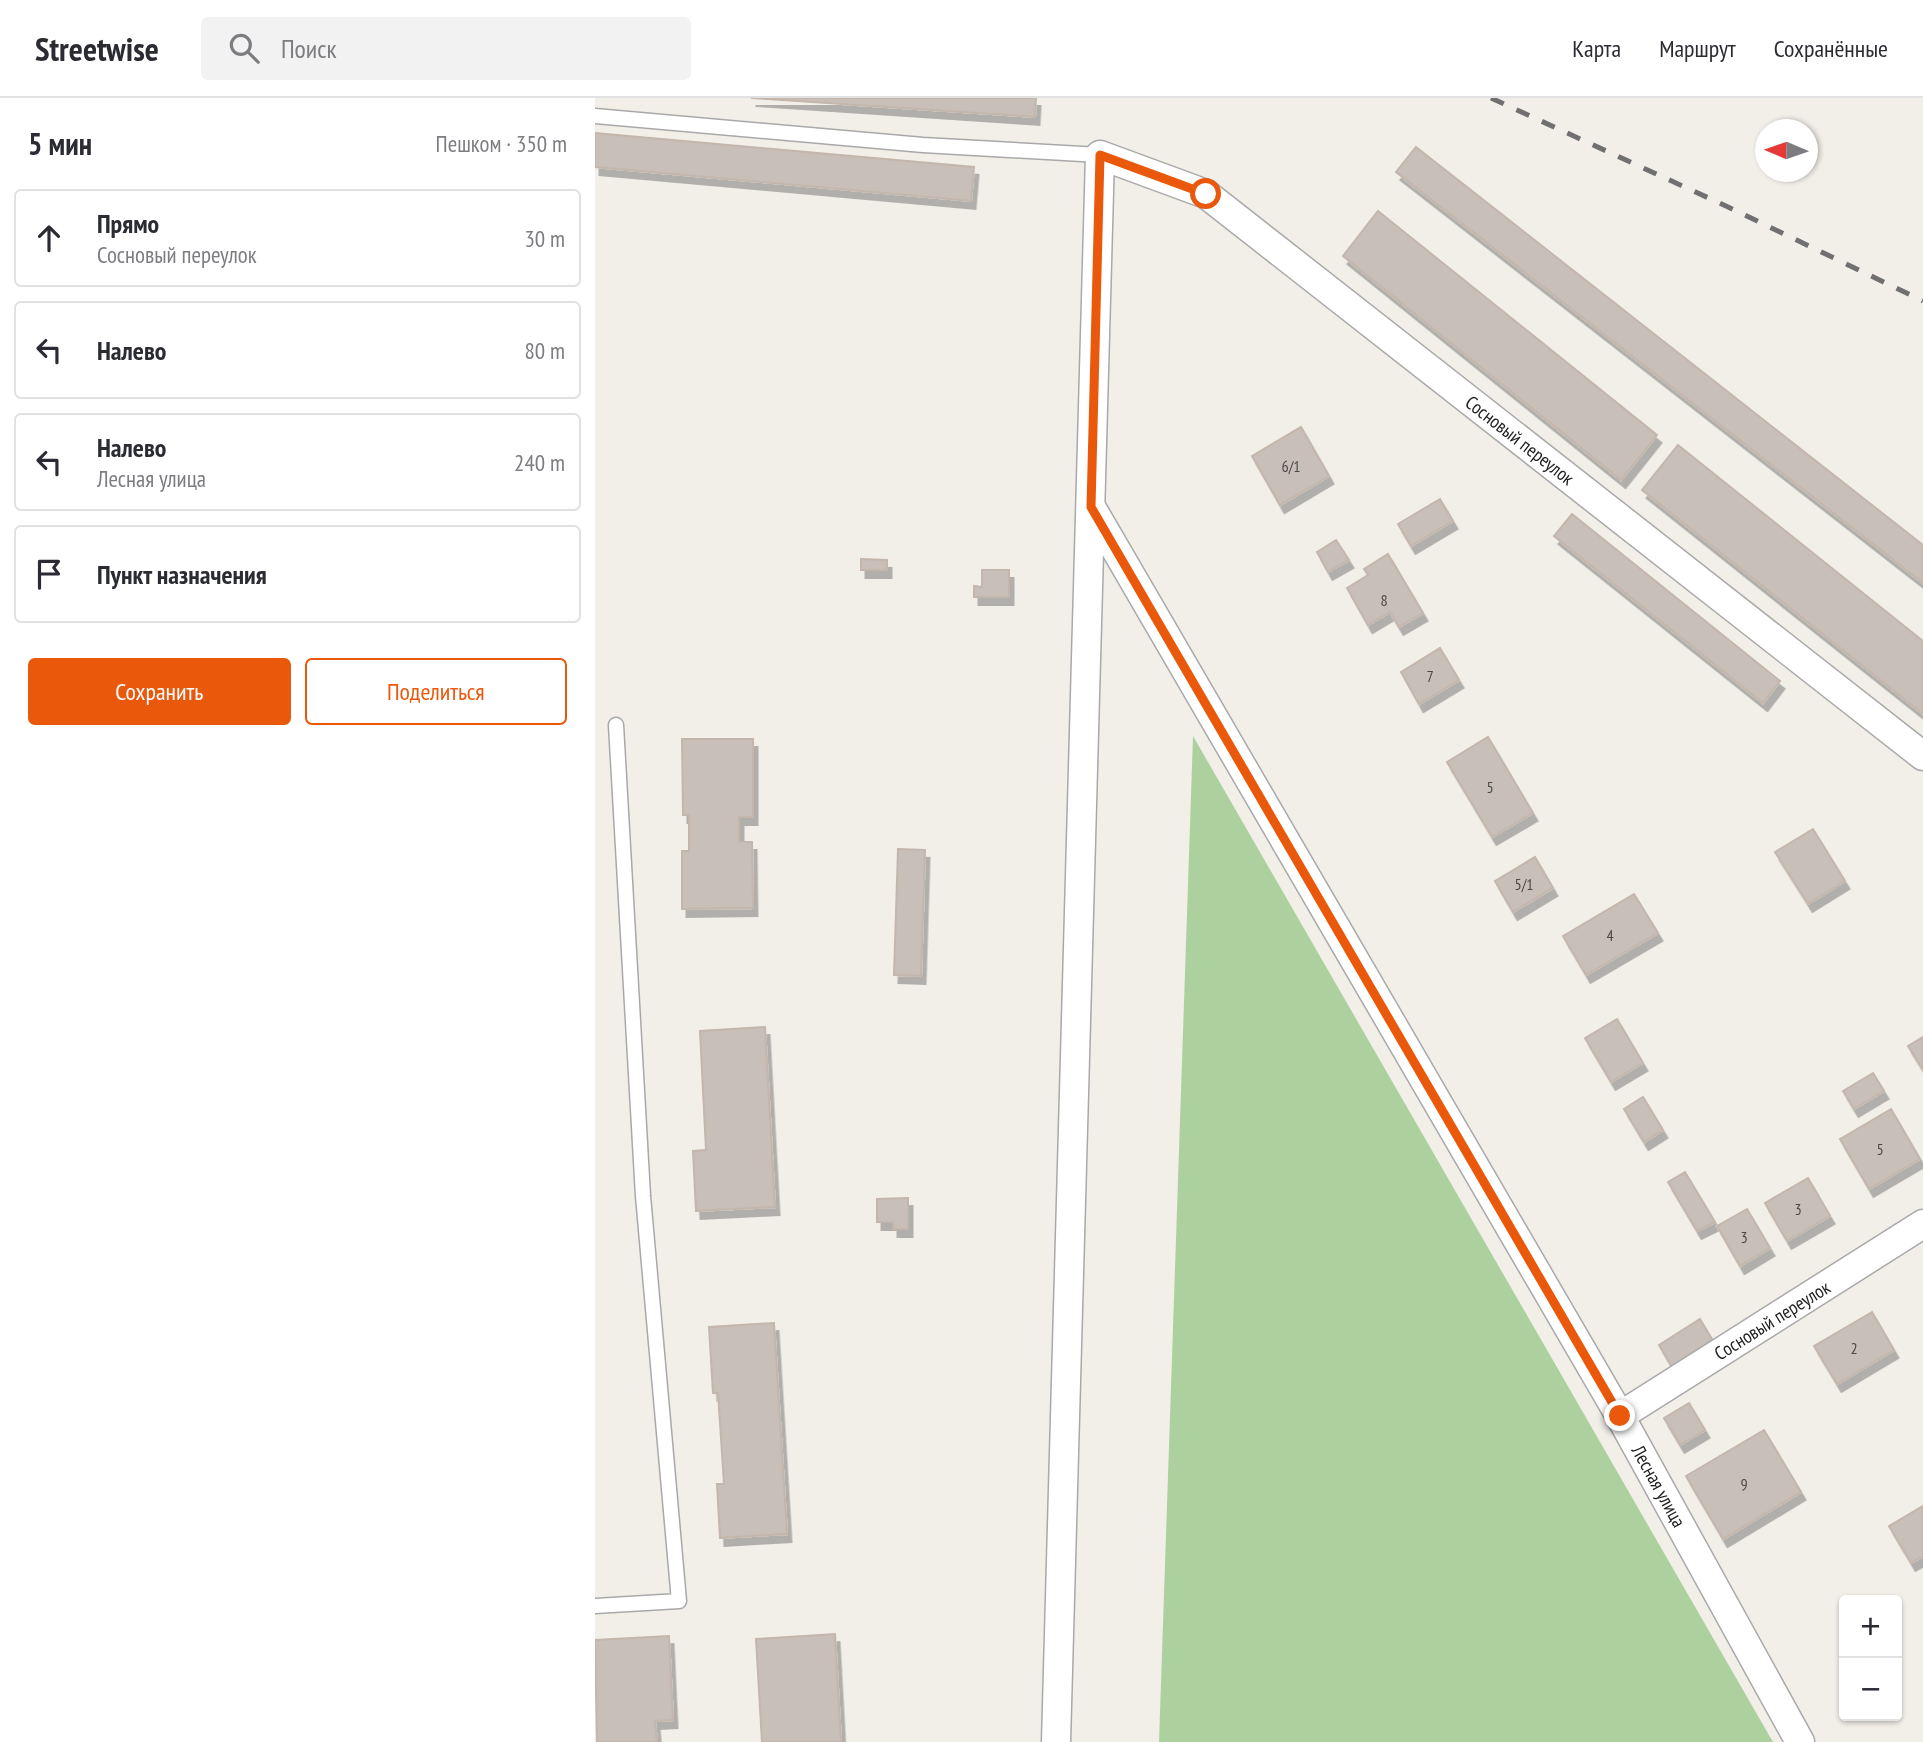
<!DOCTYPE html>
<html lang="ru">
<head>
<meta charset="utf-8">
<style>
  :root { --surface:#fff; --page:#f2f2f3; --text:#2b2b33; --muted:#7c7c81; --line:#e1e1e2; --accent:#ea580c }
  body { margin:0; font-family:"PT Sans Narrow",sans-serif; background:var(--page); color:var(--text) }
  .controls { position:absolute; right:21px; bottom:21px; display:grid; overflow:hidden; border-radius:7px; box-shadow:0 2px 5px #0004 }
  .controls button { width:63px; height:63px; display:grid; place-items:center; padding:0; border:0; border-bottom:2px solid var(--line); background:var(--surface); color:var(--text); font:35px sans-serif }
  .compass { position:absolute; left:1160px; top:21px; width:63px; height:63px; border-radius:50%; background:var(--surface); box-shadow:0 2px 5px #0004; rotate:272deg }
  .stop { position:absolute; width:21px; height:21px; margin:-16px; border:5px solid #ea580c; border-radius:50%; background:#fff }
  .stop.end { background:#ea580c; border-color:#fff; box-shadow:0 2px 7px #0008 }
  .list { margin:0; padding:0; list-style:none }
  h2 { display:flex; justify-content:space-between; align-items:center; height:91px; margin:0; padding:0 28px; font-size:30px }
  h2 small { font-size:23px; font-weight:400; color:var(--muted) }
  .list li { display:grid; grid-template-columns:46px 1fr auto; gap:21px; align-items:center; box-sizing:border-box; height:98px; margin:0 14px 14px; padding:0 14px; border:2px solid var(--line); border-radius:7px }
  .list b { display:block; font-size:26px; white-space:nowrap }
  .list p { margin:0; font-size:23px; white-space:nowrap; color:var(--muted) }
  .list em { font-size:23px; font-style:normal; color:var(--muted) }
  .actions { display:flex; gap:14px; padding:21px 28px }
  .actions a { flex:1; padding:16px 0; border:2px solid var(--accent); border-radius:7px; text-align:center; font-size:24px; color:var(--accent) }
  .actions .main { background:var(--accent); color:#fff }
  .icon { flex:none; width:38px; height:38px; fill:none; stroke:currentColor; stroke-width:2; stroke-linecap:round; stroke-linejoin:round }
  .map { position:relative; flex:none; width:1328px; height:1644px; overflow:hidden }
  header { display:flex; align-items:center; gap:42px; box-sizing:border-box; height:98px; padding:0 35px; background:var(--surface); border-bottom:2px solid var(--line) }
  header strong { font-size:33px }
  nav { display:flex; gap:38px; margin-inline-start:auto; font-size:24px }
  .search { width:490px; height:63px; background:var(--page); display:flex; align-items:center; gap:18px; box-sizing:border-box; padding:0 24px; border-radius:7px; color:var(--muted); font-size:26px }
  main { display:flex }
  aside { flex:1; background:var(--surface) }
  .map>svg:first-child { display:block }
</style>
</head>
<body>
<header>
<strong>Streetwise</strong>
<div class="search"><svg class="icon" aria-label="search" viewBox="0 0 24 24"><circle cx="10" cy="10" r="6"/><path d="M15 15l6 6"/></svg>Поиск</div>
<nav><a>Карта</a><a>Маршрут</a><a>Сохранённые</a></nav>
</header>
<main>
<aside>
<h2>5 мин<small>Пешком · 350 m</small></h2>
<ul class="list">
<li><svg class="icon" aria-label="ahead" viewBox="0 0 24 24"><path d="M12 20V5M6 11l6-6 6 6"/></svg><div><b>Прямо</b><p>Сосновый переулок</p></div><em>30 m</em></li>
<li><svg class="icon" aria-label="left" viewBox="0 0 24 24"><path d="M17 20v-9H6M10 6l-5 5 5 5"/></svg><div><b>Налево</b></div><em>80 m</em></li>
<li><svg class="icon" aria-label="left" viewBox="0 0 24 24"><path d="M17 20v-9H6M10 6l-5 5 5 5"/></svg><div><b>Налево</b><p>Лесная улица</p></div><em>240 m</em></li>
<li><svg class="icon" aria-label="arrive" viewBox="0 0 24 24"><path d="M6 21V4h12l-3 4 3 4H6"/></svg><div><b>Пункт назначения</b></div></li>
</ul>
<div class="actions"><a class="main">Сохранить</a><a>Поделиться</a></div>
</aside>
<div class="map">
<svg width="1328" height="1644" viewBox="0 0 1328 1644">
  <defs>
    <filter id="shadow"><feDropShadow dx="4.5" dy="8" stdDeviation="0" flood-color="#0004"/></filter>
  </defs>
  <rect width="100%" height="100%" fill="#f2efe9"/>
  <path fill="#add19e" d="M598,638L1178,1644H564Z"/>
  <g fill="#c7bfb8" stroke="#c4b6ab" stroke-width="2" filter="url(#shadow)">
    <path d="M156,0H441L440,19Z"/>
    <path d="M0,35L379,69L376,103L0,69Z"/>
    <path d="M821,49L1328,447V485L801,74Z"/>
    <path d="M783,113L1062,337L1026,382L748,158Z"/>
    <path d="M706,329L734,378L685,407L657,358Z"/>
    <path d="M1083,347L1328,543V616L1047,392Z"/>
    <path d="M845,401L858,423L816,448L803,426Z"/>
    <path d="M977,416L1185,583L1168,605L959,438Z"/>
    <path d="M741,442L754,462L733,474L722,454Z"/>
    <path d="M793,456L828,515L804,529L795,514L773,527L752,490L773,477L769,471Z"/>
    <path d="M266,461L292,462V472H266Z"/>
    <path d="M387,472H414V499H379V488L387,489Z"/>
    <path d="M845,550L864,582L824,606L806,574Z"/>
    <path d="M893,639L938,715L897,739L852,664Z"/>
    <path d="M87,641H158V719H144V744H157L158,810L87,811V753H94V717H88Z"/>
    <path d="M1218,731L1250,783L1213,806L1180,754Z"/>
    <path d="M303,751L330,752L326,878L299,877Z"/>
    <path d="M940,759L958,790L918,814L900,783Z"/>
    <path d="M1039,796L1063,835L991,877L968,838Z"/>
    <path d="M1022,921L1048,965L1016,984L990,940Z"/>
    <path d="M170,929L180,1109L101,1113L98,1053L111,1052L105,933Z"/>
    <path d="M1328,939V972L1313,948Z"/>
    <path d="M1278,975L1289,993L1259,1011L1248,993Z"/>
    <path d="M1048,999L1068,1032L1049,1044L1029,1011Z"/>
    <path d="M1296,1011L1325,1061L1274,1091L1245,1041Z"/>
    <path d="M1090,1074L1120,1124L1102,1133L1073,1084Z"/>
    <path d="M1213,1080L1235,1118L1192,1143L1170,1105Z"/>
    <path d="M313,1100V1131H298V1124H282V1101Z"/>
    <path d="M1152,1111L1175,1150L1145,1168L1122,1128Z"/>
    <path d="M1277,1214L1299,1252L1242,1286L1219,1248Z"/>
    <path d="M1105,1221L1118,1243L1077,1269L1064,1247Z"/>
    <path d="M179,1225L192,1436L125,1440L122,1386H129L123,1295H118L114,1229Z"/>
    <path d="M1094,1305L1110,1332L1085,1347L1069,1320Z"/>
    <path d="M1169,1332L1206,1394L1128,1441L1091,1378Z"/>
    <path d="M1328,1408V1458L1316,1465L1294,1428Z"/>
    <path d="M240,1536L246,1644H167L161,1541Z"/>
    <path d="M74,1538L78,1622L60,1623L62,1644H2L0,1542Z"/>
  </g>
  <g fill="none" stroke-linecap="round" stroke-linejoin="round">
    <defs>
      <g id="lane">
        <path d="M0,18L328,47L505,57"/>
        <path d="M0,1508L84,1503L48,1098L21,627"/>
      </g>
      <g id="street">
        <path d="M496,409L1025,1318L1205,1644"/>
        <path d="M1025,1318L1328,1126"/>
        <path d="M461,1644L505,57L611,96L1328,658"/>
      </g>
    </defs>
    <use href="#lane" stroke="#a9a9a9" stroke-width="17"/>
    <use href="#street" stroke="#a9a9a9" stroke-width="31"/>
    <use href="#lane" stroke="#fff" stroke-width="14"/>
    <use href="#street" stroke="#fff" stroke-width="28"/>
    <path stroke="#707070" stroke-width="5" stroke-dasharray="14 14" stroke-linecap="butt" d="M896,0L1131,108L1328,203"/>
  </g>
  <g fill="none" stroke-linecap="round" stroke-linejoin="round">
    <path stroke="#ea580c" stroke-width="9" d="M611,96L505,57L496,409L1025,1318"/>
  </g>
  <g text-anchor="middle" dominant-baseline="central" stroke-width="5" stroke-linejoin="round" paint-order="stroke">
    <g font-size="16" fill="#4b4948">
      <text x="696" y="368">6/1</text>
      <text x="789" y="502">8</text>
      <text x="835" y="578">7</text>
      <text x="895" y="689">5</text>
      <text x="929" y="786">5/1</text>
      <text x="1015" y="837">4</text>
      <text x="1285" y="1051">5</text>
      <text x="1203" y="1111">3</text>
      <text x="1149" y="1139">3</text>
      <text x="1259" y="1250">2</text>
      <text x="1149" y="1386">9</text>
    </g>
    <g font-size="19" fill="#222" stroke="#fff">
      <text transform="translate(925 342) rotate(38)">Сосновый переулок</text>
      <text transform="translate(1177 1222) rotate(-32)">Сосновый переулок</text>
      <text transform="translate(1064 1388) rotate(61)">Лесная улица</text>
    </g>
  </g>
</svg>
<div class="controls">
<button>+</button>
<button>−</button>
</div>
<svg class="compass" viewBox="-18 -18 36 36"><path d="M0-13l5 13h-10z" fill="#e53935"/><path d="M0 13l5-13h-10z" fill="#7c7c81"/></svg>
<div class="stop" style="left:611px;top:96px"></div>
<div class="stop end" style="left:1025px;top:1318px"></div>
</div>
</main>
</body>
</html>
